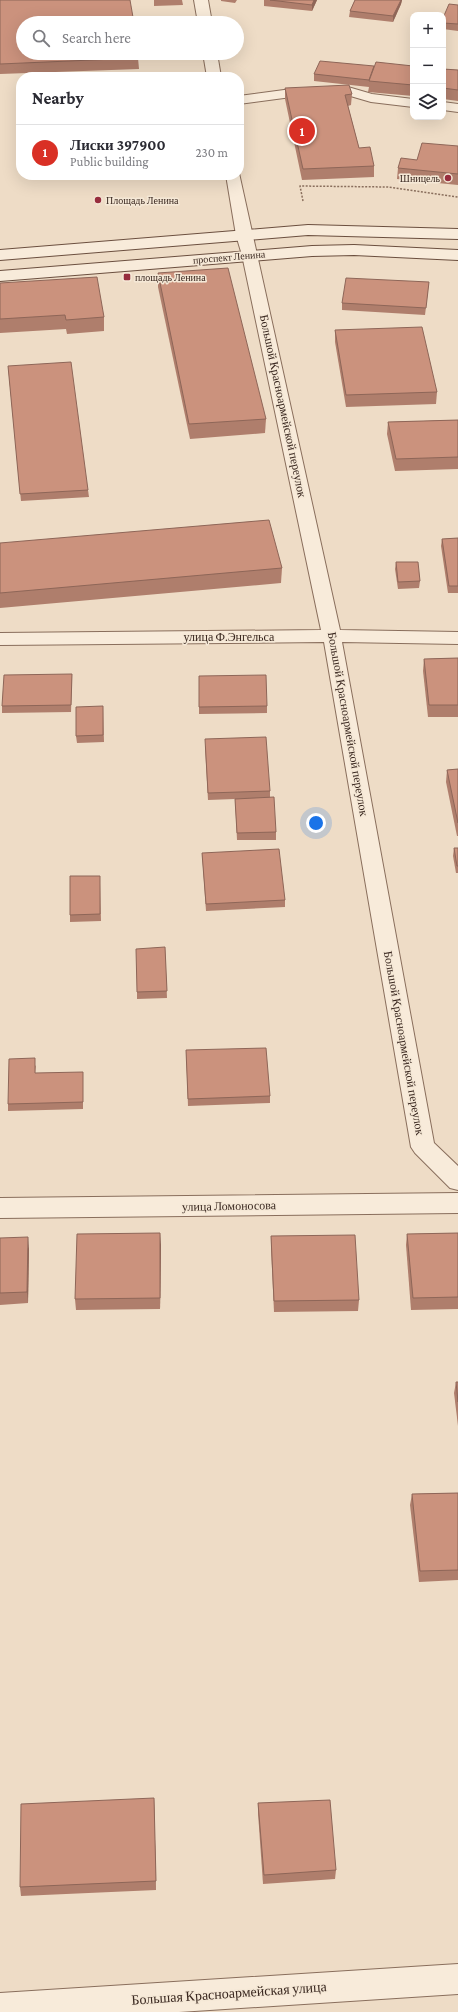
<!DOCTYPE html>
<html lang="en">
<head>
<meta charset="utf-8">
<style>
  :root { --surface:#fff; --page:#f7f7f7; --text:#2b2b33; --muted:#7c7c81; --line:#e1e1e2; --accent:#d93025 }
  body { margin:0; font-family:"Crimson Pro",serif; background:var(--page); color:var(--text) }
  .controls { position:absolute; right:12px; top:12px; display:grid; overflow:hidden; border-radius:8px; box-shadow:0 4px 16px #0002 }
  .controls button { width:36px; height:36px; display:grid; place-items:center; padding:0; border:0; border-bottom:1px solid var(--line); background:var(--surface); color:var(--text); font:20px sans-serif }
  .you { position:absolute; left:316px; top:823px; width:14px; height:14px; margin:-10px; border:3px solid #fff; border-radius:50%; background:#1a73e8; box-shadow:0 0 0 6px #1a73e833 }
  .badge { display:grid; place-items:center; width:26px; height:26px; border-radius:50%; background:var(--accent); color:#fff; font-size:13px; font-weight:700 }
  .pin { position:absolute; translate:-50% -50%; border:2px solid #fff; box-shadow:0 1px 4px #0006 }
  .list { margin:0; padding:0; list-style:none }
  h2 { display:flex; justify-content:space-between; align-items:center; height:52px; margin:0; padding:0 16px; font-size:17px }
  h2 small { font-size:13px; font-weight:400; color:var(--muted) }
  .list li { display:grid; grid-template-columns:26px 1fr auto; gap:12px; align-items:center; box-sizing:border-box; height:56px; padding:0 16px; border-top:1px solid var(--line) }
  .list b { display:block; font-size:15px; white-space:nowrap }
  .list p { margin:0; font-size:13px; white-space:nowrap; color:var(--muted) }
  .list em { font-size:13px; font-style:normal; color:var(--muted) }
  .icon { flex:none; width:22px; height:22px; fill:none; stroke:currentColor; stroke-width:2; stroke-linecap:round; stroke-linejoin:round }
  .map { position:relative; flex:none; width:458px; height:2012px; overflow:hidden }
  .search { position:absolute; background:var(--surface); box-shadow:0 4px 16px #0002; left:16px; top:16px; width:228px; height:44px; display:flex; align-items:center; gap:10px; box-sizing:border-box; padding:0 14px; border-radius:22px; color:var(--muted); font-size:15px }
  .panel { position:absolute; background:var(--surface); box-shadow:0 4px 16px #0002; left:16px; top:72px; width:228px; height:108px; border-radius:16px }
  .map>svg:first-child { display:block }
</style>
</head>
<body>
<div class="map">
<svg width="458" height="2012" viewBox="0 0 458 2012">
  <rect width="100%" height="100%" fill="#eedcc6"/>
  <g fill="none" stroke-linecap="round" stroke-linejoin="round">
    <defs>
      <g id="lane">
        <path d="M348,87L372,94L413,99V107L371,102L347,95L284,98L239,104V96L284,90Z"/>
        <path d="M443,102L458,104V112L443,110Z"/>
      </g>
      <g id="street">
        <path d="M194,0H208L212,23H198Z"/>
        <path d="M203,53H217L221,77H207Z"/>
        <path d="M239,173L340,630L458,632V644L342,642L434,1143L458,1166V1190L450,1188L415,1153L411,1147L324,642L0,645V633L321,630L242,255L236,235L226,175H239Z"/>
        <path d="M458,1193V1213L0,1218V1198Z"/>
        <path d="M458,1964V1994L179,2012H0V1993Z"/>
      </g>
      <g id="secondary">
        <path d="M308,225L458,229V239L308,235L0,260V250Z"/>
        <path d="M354,245L458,250V260L354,255L312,256L0,281V271L312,246Z"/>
      </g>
    </defs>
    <use href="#lane" stroke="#896e5c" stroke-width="2"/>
    <use href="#street" stroke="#896e5c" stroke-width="2"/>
    <use href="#secondary" stroke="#6b4f3f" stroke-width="2"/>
    <path stroke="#896e5c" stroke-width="1.5" stroke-dasharray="2 1.5" stroke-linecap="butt" d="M303,201L300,186L388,187L458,197"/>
    <use href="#lane" fill="#f8ebda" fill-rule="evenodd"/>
    <use href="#street" fill="#f8ebda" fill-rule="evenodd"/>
    <use href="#secondary" fill="#f8ebda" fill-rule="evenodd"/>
  </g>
  <g fill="#af7e6c">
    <path d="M0,0L138,58L139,69L0,74Z"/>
    <path d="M154,0H182L183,5L154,6Z"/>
    <path d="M221,0H237L235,3L221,1Z"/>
    <path d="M264,0H317L312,11L264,6Z"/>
    <path d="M355,0H402L401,4L393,22L349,17L350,11Z"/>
    <path d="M458,5V31L443,29V18Z"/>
    <path d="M374,66H413V96L368,92L369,87L314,81V74Z"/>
    <path d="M443,69L458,70V101L443,99Z"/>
    <path d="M285,88L352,94L351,105L348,106L359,148L374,166V177L302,180L285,99Z"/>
    <path d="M458,146V185L397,179L398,168L417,160Z"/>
    <path d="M158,273L266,419L265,433L190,439L158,287Z"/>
    <path d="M429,282L425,315L342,310V303Z"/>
    <path d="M0,283L104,317V331L67,334L66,329L0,333Z"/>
    <path d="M335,330L437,392L436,404L346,407L335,342Z"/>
    <path d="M8,366L88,490L89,497L21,501Z"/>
    <path d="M458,420V469L395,471L387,434L388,422Z"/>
    <path d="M458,538V593H448L441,546L442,539Z"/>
    <path d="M0,543L282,568L281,583L0,608Z"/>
    <path d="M396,562L420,581L419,588L398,589L395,569Z"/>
    <path d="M458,658V717H428L423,671L424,659Z"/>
    <path d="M72,674V681L71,712L2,713V706Z"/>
    <path d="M199,676L267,706V713L199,714Z"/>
    <path d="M103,706L104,742L77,743L76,736Z"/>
    <path d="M205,746L270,791V797L276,832V840H237L235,799L208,800Z"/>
    <path d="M458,769V836H457L446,782L447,770Z"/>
    <path d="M454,848H458V873H456L453,856Z"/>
    <path d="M202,853L285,900V907L206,911Z"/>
    <path d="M100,883L101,921L70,922V915Z"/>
    <path d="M165,947L167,998L137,999V992Z"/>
    <path d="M186,1050L270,1096V1103L188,1106Z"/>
    <path d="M36,1065L35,1073L83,1079V1109L8,1111V1104Z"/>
    <path d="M458,1233V1309L411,1310L406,1245L407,1234Z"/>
    <path d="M271,1236L359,1300L358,1311L274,1312L271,1248Z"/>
    <path d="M0,1238L29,1249L28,1303L0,1305Z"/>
    <path d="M161,1245L160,1309L76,1310L75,1299Z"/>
    <path d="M456,1382H458V1426L454,1393Z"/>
    <path d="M458,1493V1580L419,1582L410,1505L412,1494Z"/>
    <path d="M154,1798L156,1890L21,1896L20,1887Z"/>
    <path d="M258,1803L336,1870L335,1879L263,1884L258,1813Z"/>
  </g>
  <g fill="#8e6658">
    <path d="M314,0H317L312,11V5Z"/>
    <path d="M401,0H402L401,4L393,22V16Z"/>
    <path d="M160,1233L161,1245L160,1309Z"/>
    <path d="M28,1237L29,1249L28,1303L27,1292Z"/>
    <path d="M154,1798V1808L156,1890V1881Z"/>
  </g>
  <g fill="#cb927d" stroke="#8e6658">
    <path d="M0,0H130L134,23H23V53H138V58L0,64Z"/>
    <path d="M270,0H314L312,5Z"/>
    <path d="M355,0H401L393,16L350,11Z"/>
    <path d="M449,4L458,5V24L443,23V18Z"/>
    <path d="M320,61L374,66L369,80L314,74Z"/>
    <path d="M376,62L413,66V85L369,81Z"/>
    <path d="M443,69L458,70V90L443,88Z"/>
    <path d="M349,85L352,94L345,95L359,148L370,147L374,166L303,169L285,88Z"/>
    <path d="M422,143L458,146V174L398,168L401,158L417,160Z"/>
    <path d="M228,268L266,419L189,424L158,273Z"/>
    <path d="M97,277L104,317L66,320L65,315L0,319V283Z"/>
    <path d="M346,278L429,282L426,308L342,303Z"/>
    <path d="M422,327L437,392L346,395L335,330Z"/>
    <path d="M71,362L88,490L20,494L8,366Z"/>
    <path d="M458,420V457L396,459L388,422Z"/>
    <path d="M269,520L282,568L0,593V543Z"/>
    <path d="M458,538V586H449L442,539Z"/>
    <path d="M396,562H418L420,581L398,582Z"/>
    <path d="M458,658V705H429L424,659Z"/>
    <path d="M72,674L71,705L2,706L4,675Z"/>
    <path d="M266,675L267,706L199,707V676Z"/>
    <path d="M103,706V735L76,736V707Z"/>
    <path d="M266,737L270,791L208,793L205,739Z"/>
    <path d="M458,769V823L447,770Z"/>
    <path d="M274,797L276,832L237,833L235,799Z"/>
    <path d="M454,848H458V866H457Z"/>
    <path d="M279,849L285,900L206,904L202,853Z"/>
    <path d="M70,876H100V914L70,915Z"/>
    <path d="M165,947L167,991L137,992L136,949Z"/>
    <path d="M266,1048L270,1096L188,1099L186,1050Z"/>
    <path d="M35,1058V1073L83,1072V1102L8,1104L9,1059Z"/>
    <path d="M160,1233V1298L75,1299L77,1234Z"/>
    <path d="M458,1233V1297L413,1298L407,1234Z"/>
    <path d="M355,1235L359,1300L274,1301L271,1236Z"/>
    <path d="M28,1237L27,1292L0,1293V1238Z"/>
    <path d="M456,1382H458V1402Z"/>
    <path d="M458,1493V1570L420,1571L412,1494Z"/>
    <path d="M154,1798L156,1881L20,1887L21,1804Z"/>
    <path d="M330,1800L336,1870L264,1875L258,1803Z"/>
  </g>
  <g fill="#972d3d" stroke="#f5e8d6" stroke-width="1.5">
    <circle cx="448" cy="178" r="4"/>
    <circle cx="98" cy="200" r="4"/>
    <rect x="123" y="273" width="8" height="8" rx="2"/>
  </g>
  <g text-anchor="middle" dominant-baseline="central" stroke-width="3" stroke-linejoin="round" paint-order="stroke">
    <g font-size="10" fill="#3a2820" stroke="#f5e8d6" text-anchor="start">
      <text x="440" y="178" text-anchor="end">Шницель</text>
      <text x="106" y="200">Площадь Ленина</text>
      <text x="135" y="277">площадь Ленина</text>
    </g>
    <g font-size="10" fill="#3a2820" stroke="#f5e8d6">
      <text transform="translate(229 257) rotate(-5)">проспект Ленина</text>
    </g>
    <g font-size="12" fill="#3a2820" stroke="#f5e8d6">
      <text transform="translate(283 406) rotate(78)">Большой Красноармейской переулок</text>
      <text x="229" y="637">улица Ф.Энгельса</text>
      <text transform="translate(348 724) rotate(80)">Большой Красноармейской переулок</text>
      <text transform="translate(404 1043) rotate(80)">Большой Красноармейской переулок</text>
      <text transform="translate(229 1206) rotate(-1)">улица Ломоносова</text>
    </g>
    <g font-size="14" fill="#3a2820" stroke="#f5e8d6">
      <text transform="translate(229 1993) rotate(-4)">Большая Красноармейская улица</text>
    </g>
  </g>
</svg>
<div class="controls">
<button>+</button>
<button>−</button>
<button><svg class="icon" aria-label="layers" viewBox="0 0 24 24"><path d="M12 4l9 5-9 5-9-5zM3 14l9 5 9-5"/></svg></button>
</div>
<div class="you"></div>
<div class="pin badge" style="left:302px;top:131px">1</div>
<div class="search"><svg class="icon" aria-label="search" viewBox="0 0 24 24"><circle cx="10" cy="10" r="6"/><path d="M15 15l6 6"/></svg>Search here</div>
<section class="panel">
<h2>Nearby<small></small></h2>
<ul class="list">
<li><span class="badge">1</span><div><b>Лиски 397900</b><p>Public building</p></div><em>230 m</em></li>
</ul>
</section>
</div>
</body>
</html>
